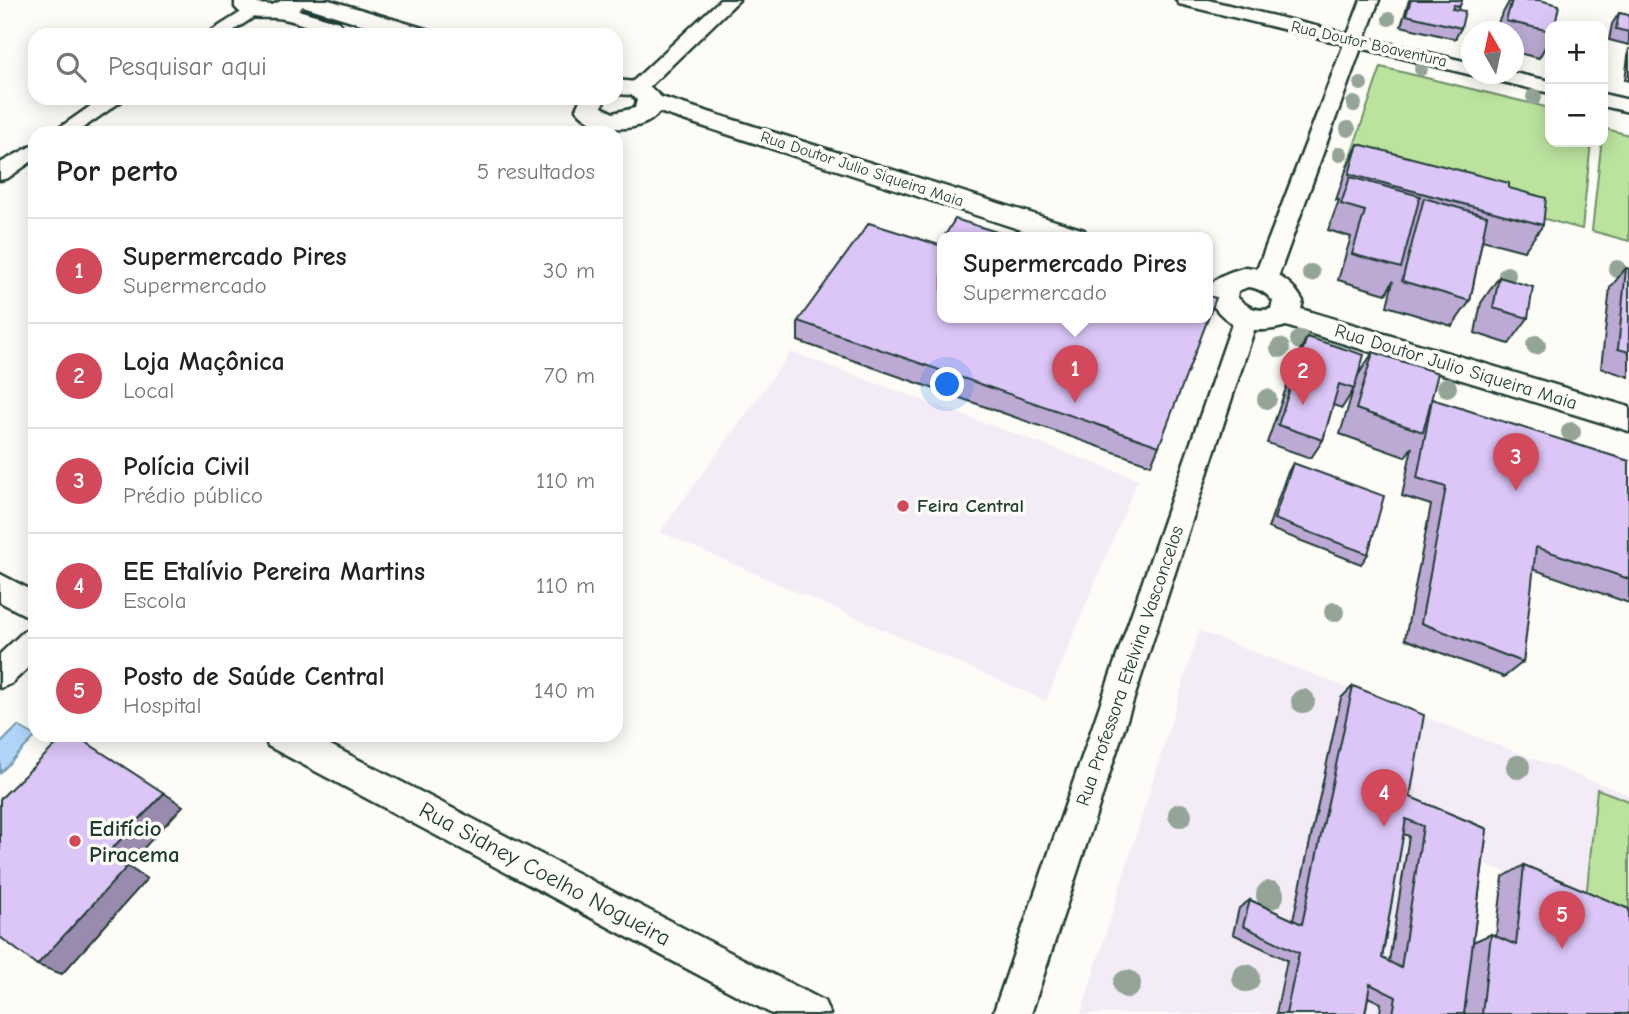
<!DOCTYPE html>
<html lang="pt">
<head>
<meta charset="utf-8">
<style>
  :root { --surface:#fff; --page:#f2f2f2; --text:#222; --muted:#767676; --line:#e0e0e0; --accent:#d1495b }
  body { margin:0; font-family:"Comic Neue",sans-serif; background:var(--page); color:var(--text) }
  .controls { position:absolute; right:21px; top:21px; display:grid; overflow:hidden; border-radius:14px; box-shadow:0 4px 18px #0003 }
  .controls button { width:63px; height:63px; display:grid; place-items:center; padding:0; border:0; border-bottom:2px solid var(--line); background:var(--surface); color:var(--text); font:35px sans-serif }
  .compass { position:absolute; left:1461px; top:21px; width:63px; height:63px; border-radius:50%; background:var(--surface); box-shadow:0 4px 18px #0003; rotate:351deg }
  .you { position:absolute; left:948px; top:385px; width:24px; height:24px; margin:-18px; border:5px solid #fff; border-radius:50%; background:#1a73e8; box-shadow:0 0 0 10px #1a73e833 }
  .badge { display:grid; place-items:center; width:46px; height:46px; border-radius:50%; background:var(--accent); color:#fff; font-size:23px; font-weight:700 }
  .pin { position:absolute; translate:-50% -58px; filter:drop-shadow(0 2px 4px #0008) }
  .pin::after { content:''; position:absolute; top:37px; width:24px; height:21px; background:inherit; clip-path:polygon(0 0,100% 0,50% 100%) }
  .popup { position:absolute; left:937px; top:232px; width:276px; height:91px; box-sizing:border-box; display:grid; place-content:center; border-radius:14px; background:var(--surface); filter:drop-shadow(0 2px 5px #0005); font-size:23px; white-space:nowrap; color:var(--muted) }
  .popup b { font-size:26px; color:var(--text) }
  .popup::after { content:''; position:absolute; left:50%; top:100%; margin-left:-14px; border:14px solid transparent; border-top-color:var(--surface) }
  .list { margin:0; padding:0; list-style:none }
  h2 { display:flex; justify-content:space-between; align-items:center; height:91px; margin:0; padding:0 28px; font-size:30px }
  h2 small { font-size:23px; font-weight:400; color:var(--muted) }
  .list li { display:grid; grid-template-columns:46px 1fr auto; gap:21px; align-items:center; box-sizing:border-box; height:105px; padding:0 28px; border-top:2px solid var(--line) }
  .list b { display:block; font-size:26px; white-space:nowrap }
  .list p { margin:0; font-size:23px; white-space:nowrap; color:var(--muted) }
  .list em { font-size:23px; font-style:normal; color:var(--muted) }
  .icon { flex:none; width:38px; height:38px; fill:none; stroke:currentColor; stroke-width:2; stroke-linecap:round; stroke-linejoin:round }
  .map { position:relative; flex:none; width:1629px; height:1014px; overflow:hidden }
  .search { position:absolute; background:var(--surface); box-shadow:0 4px 18px #0003; left:28px; top:28px; width:595px; height:77px; display:flex; align-items:center; gap:18px; box-sizing:border-box; padding:0 24px; border-radius:21px; color:var(--muted); font-size:26px }
  .panel { position:absolute; background:var(--surface); box-shadow:0 4px 18px #0003; left:28px; top:126px; width:595px; height:616px; border-radius:21px }
  .map>svg:first-child { display:block }
</style>
</head>
<body>
<div class="map">
<svg width="1629" height="1014" viewBox="0 0 1629 1014">
  <rect width="100%" height="100%" fill="#fdfcf7"/>
  <filter id="ink" filterUnits="userSpaceOnUse"><feTurbulence type="fractalNoise" baseFrequency=".0143" numOctaves="2"/><feDisplacementMap in="SourceGraphic" scale="14" xChannelSelector="R" yChannelSelector="G"/><feConvolveMatrix kernelMatrix="1 2 1 2 8 2 1 2 1" color-interpolation-filters="sRGB"/></filter>
  <g filter="url(#ink)">
    <g fill="#f3ecf7">
      <path d="M791,352L1138,479L1046,701L660,532Z"/>
      <path d="M1199,631L1629,795V924L1476,860L1458,1014H1081Z"/>
    </g>
    <g fill="#bbe39e" stroke="#6d9069" stroke-width="2">
      <path d="M1381,67L1550,108V142H1591L1582,229L1347,166Z"/>
      <path d="M1603,128L1629,135V241L1592,231Z"/>
      <path d="M1597,789L1629,801V917L1586,899Z"/>
    </g>
    <path fill="#afd6f9" stroke="#7599aa" stroke-width="2" d="M18,726L36,736L0,773V744Z"/>
    <g fill="none" stroke-linecap="round" stroke-linejoin="round">
      <defs>
        <g id="minor">
          <path d="M720,0H739L644,92H630L627,88L630,84Z"/>
          <path d="M1176,0H1208L1348,34L1361,0H1379L1365,38L1472,63V74H1477L1472,75L1361,48L1277,280L1273,286L1265,288L1257,286L1253,280L1344,44L1179,4Z"/>
          <path d="M251,6L260,11L257,15L227,35H205Z"/>
          <path d="M1514,73L1550,81V93L1485,78L1482,74Z"/>
          <path d="M1603,94L1629,100V112L1603,106Z"/>
          <path d="M102,98H126L76,133H52Z"/>
          <path d="M602,114L609,116L612,120L600,133H578L595,116Z"/>
          <path d="M35,144V159L8,178L0,180V163Z"/>
          <path d="M1246,310L1255,312L1258,318L1031,1014H993L1234,318L1237,312Z"/>
          <path d="M0,574L35,592V620L0,602Z"/>
          <path d="M35,627V661L11,684L0,688V654L24,631Z"/>
          <path d="M263,735H311L824,1001L830,1014H772L268,746Z"/>
        </g>
        <g id="tertiary">
          <path d="M235,0H257V4L272,5L283,0H329L429,30L433,35H397L303,6L298,10L339,22L343,27L339,32L331,34C314,30 294,19 276,18C262,17 245,21 235,7Z"/>
          <path d="M616,80L646,83L661,97L1084,230L1088,237H1043L659,112C642,136 592,132 576,109L581,98H605L602,107L613,113L635,108L637,100L631,95L616,94Z"/>
          <path d="M1246,267C1272,270 1290,278 1303,301L1301,309L1629,407V431L1286,326C1253,336 1226,328 1208,298C1209,276 1227,273 1246,267ZM1248,287C1259,288 1266,293 1273,301L1271,309C1256,312 1247,307 1237,297L1238,291Z"/>
        </g>
      </defs>
      <use href="#minor" stroke="#1f3d34" stroke-width="5"/>
      <use href="#tertiary" stroke="#1f3d34" stroke-width="5"/>
      <use href="#minor" fill="#fdfcf7" fill-rule="evenodd"/>
      <use href="#tertiary" fill="#fdfcf7" fill-rule="evenodd"/>
    </g>
    <g fill="#94a597">
      <circle cx="1389" cy="19" r="7"/>
      <circle cx="1421" cy="69" r="7"/>
      <circle cx="1361" cy="84" r="7"/>
      <circle cx="1534" cy="97" r="8"/>
      <circle cx="1354" cy="104" r="8"/>
      <circle cx="1348" cy="129" r="8"/>
      <circle cx="1340" cy="154" r="8"/>
      <circle cx="1617" cy="269" r="9"/>
      <circle cx="1311" cy="273" r="9"/>
      <circle cx="1507" cy="275" r="9"/>
      <circle cx="1300" cy="340" r="10"/>
      <circle cx="1536" cy="345" r="10"/>
      <circle cx="1280" cy="348" r="10"/>
      <circle cx="1447" cy="387" r="10"/>
      <circle cx="1267" cy="399" r="10"/>
      <circle cx="1571" cy="432" r="10"/>
      <circle cx="1334" cy="612" r="10"/>
      <circle cx="1303" cy="701" r="12"/>
      <circle cx="1518" cy="767" r="12"/>
      <circle cx="1180" cy="815" r="12"/>
      <circle cx="1270" cy="895" r="14"/>
      <circle cx="1246" cy="978" r="14"/>
      <circle cx="1127" cy="984" r="14"/>
    </g>
    <g fill="#bcaad4" stroke="#1f3d34" stroke-width="2" fill-rule="evenodd">
      <path d="M1409,0H1462L1458,10L1461,28L1455,39L1401,26Z"/>
      <path d="M1510,0H1539L1550,26V38L1539,58L1514,52V32H1496L1499,20Z"/>
      <path d="M1619,13L1629,15V45L1609,40L1612,24Z"/>
      <path d="M1629,48V81L1625,80Z"/>
      <path d="M1358,144L1509,188L1543,225L1524,251L1482,240L1470,301L1452,326L1387,306L1393,281L1386,294L1338,280L1351,237L1328,230L1339,200H1336L1346,170Z"/>
      <path d="M939,245L1159,446L1151,465L798,341V321Z"/>
      <path d="M1626,268L1629,269V377L1601,368L1610,288Z"/>
      <path d="M1499,277L1528,318L1509,344L1475,333L1481,303Z"/>
      <path d="M1307,337L1354,389L1342,408L1333,405L1323,440L1311,458L1267,443L1297,357Z"/>
      <path d="M1373,352L1431,400L1629,461V603L1533,569L1523,662L1504,677L1405,639L1431,505L1402,496L1412,447L1405,457L1340,434L1357,377Z"/>
      <path d="M1293,463L1368,554L1361,564L1268,528L1287,474Z"/>
      <path d="M1353,686L1410,797L1487,829L1473,942L1491,934L1496,936L1503,877L1524,865L1629,1014H1380L1381,1003L1368,997L1365,1014H1276L1287,960L1233,934L1239,908L1250,900L1293,920L1341,698ZM1403,834L1409,836L1389,962L1382,958Z"/>
    </g>
    <path fill="#998bad" stroke="#1f3d34" stroke-width="2" d="M164,793L183,806L127,866L147,879L62,974L37,965L106,855Z"/>
    <g fill="#dbc6f7" stroke="#1f3d34" stroke-width="2" fill-rule="evenodd">
      <path d="M1411,0H1462L1460,6L1454,5L1452,9L1465,11L1461,28L1406,15Z"/>
      <path d="M1512,0H1539L1559,5L1555,26H1550V31L1506,21Z"/>
      <path d="M1619,13L1629,15V32L1616,29Z"/>
      <path d="M1358,144L1509,183V188L1546,198L1543,225L1349,174Z"/>
      <path d="M1350,177L1420,196L1401,268L1352,254L1365,211L1341,204Z"/>
      <path d="M1424,198L1487,216L1470,301L1402,281Z"/>
      <path d="M955,219L1013,237H944Z"/>
      <path d="M869,223L939,245L942,240V317H1208V296L1216,298L1159,446L798,321Z"/>
      <path d="M1626,268L1629,269V352L1618,349Z"/>
      <path d="M1499,277L1533,287L1528,318L1493,308Z"/>
      <path d="M1307,337L1364,355L1354,389L1339,384L1323,440L1278,425Z"/>
      <path d="M1373,352L1438,373L1423,432L1356,409Z"/>
      <path d="M1432,399L1629,461V579L1536,547L1523,662L1421,623L1446,487L1417,478Z"/>
      <path d="M1293,463L1384,496L1368,554L1274,519Z"/>
      <path d="M1353,686L1424,715L1410,797L1487,829L1464,1014H1393L1396,997L1370,984L1365,1014H1286L1299,953L1243,926L1250,900L1302,924ZM1406,819L1423,826L1401,968L1382,958Z"/>
      <path d="M66,735H75L164,793L106,855L126,868L37,965L0,937V799Z"/>
      <path d="M1524,865L1629,909V1014H1482L1491,934L1516,945Z"/>
    </g>
  </g>
  <g fill="#d1495b" stroke="#fdfcf7" stroke-width="2.5">
    <circle cx="903" cy="506" r="7"/>
    <circle cx="75" cy="841" r="7"/>
  </g>
  <g text-anchor="middle" dominant-baseline="central" stroke-width="7" stroke-linejoin="round" paint-order="stroke">
    <g font-size="16" fill="#1f3d34" stroke="#fdfcf7">
      <text transform="translate(1369 44) rotate(13)">Rua Doutor Boaventura</text>
      <text transform="translate(862 169) rotate(18)">Rua Doutor Julio Siqueira Maia</text>
    </g>
    <g font-size="19" fill="#1f3d34" stroke="#fdfcf7">
      <text transform="translate(1456 367) rotate(17)">Rua Doutor Julio Siqueira Maia</text>
      <text transform="translate(1130 666) rotate(-71)">Rua Professora Etelvina Vasconcelos</text>
    </g>
    <g font-size="19" font-weight="bold" fill="#1f3d34" stroke="#fdfcf7" text-anchor="start">
      <text x="917" y="506">Feira Central</text>
    </g>
    <g font-size="23" font-weight="bold" fill="#1f3d34" stroke="#fdfcf7" text-anchor="start">
      <text x="89" y="828">Edifício<tspan x="89" dy="26">Piracema</tspan></text>
    </g>
    <g font-size="23" fill="#1f3d34" stroke="#fdfcf7">
      <text transform="translate(545 874) rotate(28)">Rua Sidney Coelho Nogueira</text>
    </g>
  </g>
</svg>
<div class="controls">
<button>+</button>
<button>−</button>
</div>
<svg class="compass" viewBox="-18 -18 36 36"><path d="M0-13l5 13h-10z" fill="#e53935"/><path d="M0 13l5-13h-10z" fill="#767676"/></svg>
<div class="you"></div>
<div class="pin badge" style="left:1075px;top:403px">1</div>
<div class="popup"><b>Supermercado Pires</b>Supermercado</div>
<div class="pin badge" style="left:1303px;top:405px">2</div>
<div class="pin badge" style="left:1516px;top:491px">3</div>
<div class="pin badge" style="left:1384px;top:827px">4</div>
<div class="pin badge" style="left:1562px;top:949px">5</div>
<div class="search"><svg class="icon" aria-label="search" viewBox="0 0 24 24"><circle cx="10" cy="10" r="6"/><path d="M15 15l6 6"/></svg>Pesquisar aqui</div>
<section class="panel">
<h2>Por perto<small>5 resultados</small></h2>
<ul class="list">
<li><span class="badge">1</span><div><b>Supermercado Pires</b><p>Supermercado</p></div><em>30 m</em></li>
<li><span class="badge">2</span><div><b>Loja Maçônica</b><p>Local</p></div><em>70 m</em></li>
<li><span class="badge">3</span><div><b>Polícia Civil</b><p>Prédio público</p></div><em>110 m</em></li>
<li><span class="badge">4</span><div><b>EE Etalívio Pereira Martins</b><p>Escola</p></div><em>110 m</em></li>
<li><span class="badge">5</span><div><b>Posto de Saúde Central</b><p>Hospital</p></div><em>140 m</em></li>
</ul>
</section>
</div>
</body>
</html>
